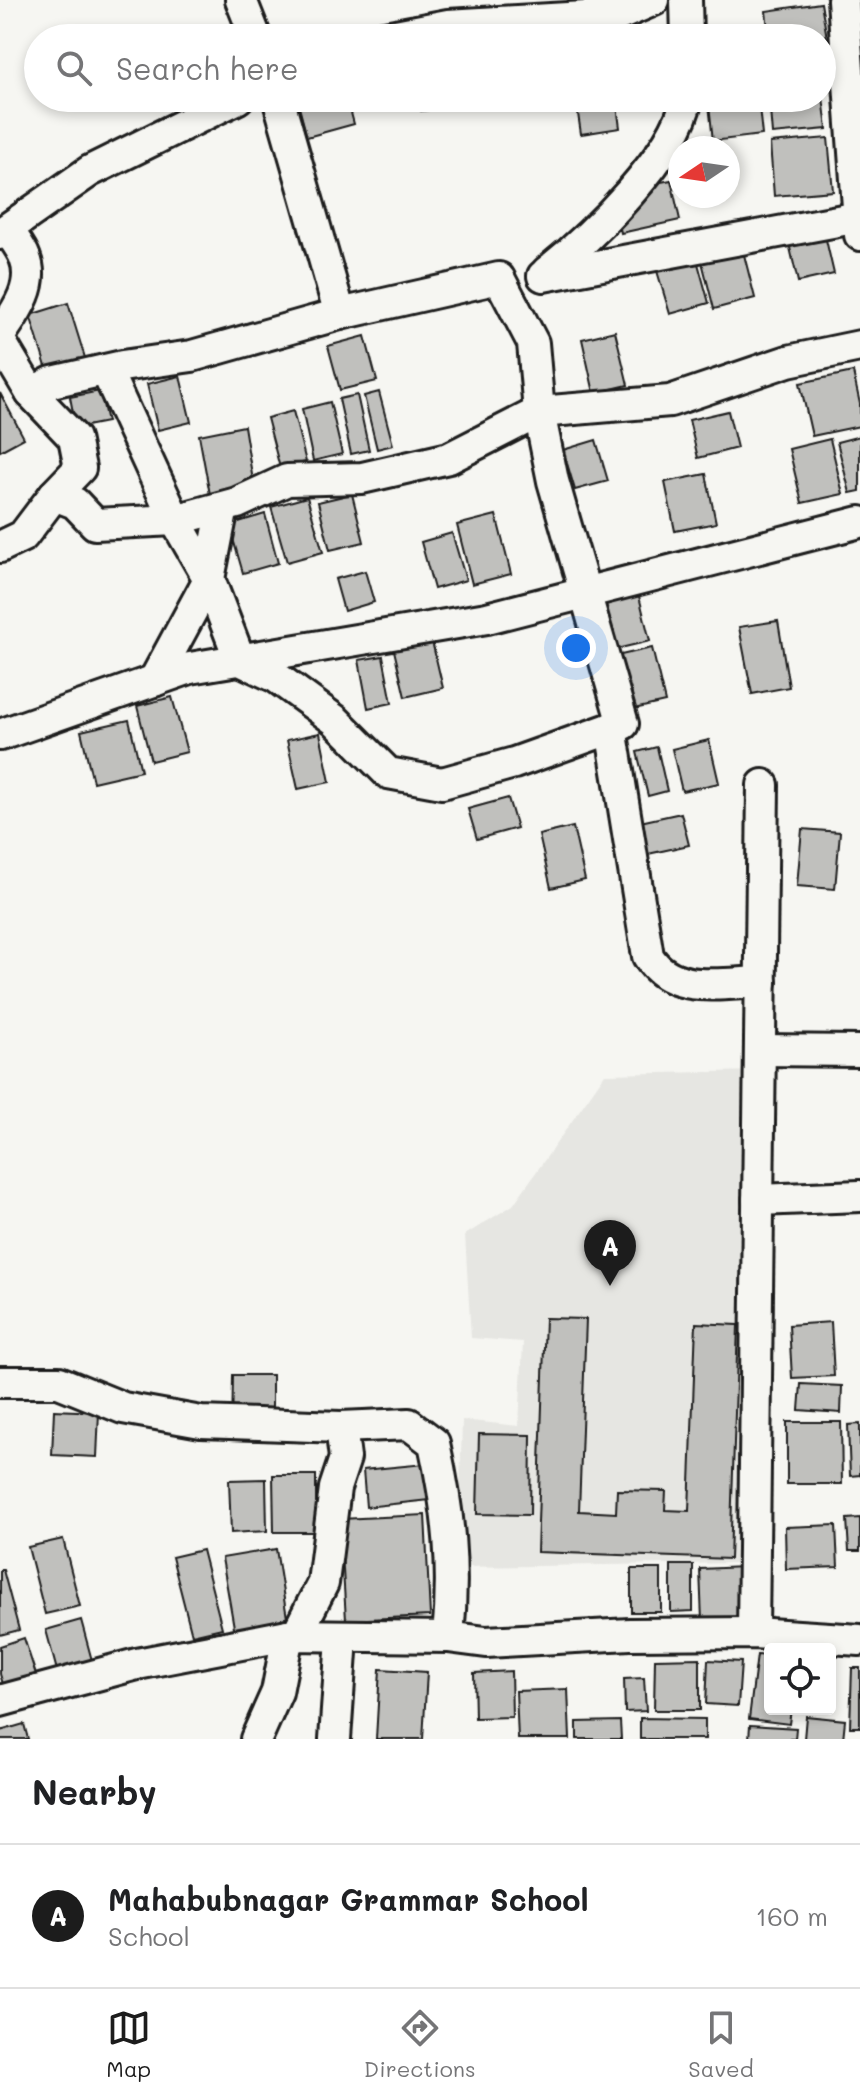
<!DOCTYPE html>
<html lang="en">
<head>
<meta charset="utf-8">
<style>
  :root { --surface:#fff; --page:#f6f6f6; --text:#202124; --muted:#757577; --line:#e0e0e0; --accent:#1c1c1c }
  body { margin:0; font-family:Mali,sans-serif; background:var(--page); color:var(--text) }
  .controls { position:absolute; right:24px; bottom:24px; display:grid; overflow:hidden; border-radius:8px; box-shadow:0 4px 12px #0003 }
  .controls button { width:72px; height:72px; display:grid; place-items:center; padding:0; border:0; border-bottom:2px solid var(--line); background:var(--surface); color:var(--text); font:40px sans-serif }
  .compass { position:absolute; left:668px; top:136px; width:72px; height:72px; border-radius:50%; background:var(--surface); box-shadow:0 4px 12px #0003; rotate:257deg }
  .you { position:absolute; left:576px; top:648px; width:28px; height:28px; margin:-20px; border:6px solid #fff; border-radius:50%; background:#1a73e8; box-shadow:0 0 0 12px #1a73e833 }
  .badge { display:grid; place-items:center; width:52px; height:52px; border-radius:50%; background:var(--accent); color:#fff; font-size:26px; font-weight:700 }
  .pin { position:absolute; translate:-50% -66px; filter:drop-shadow(0 2px 4px #0008) }
  .pin::after { content:''; position:absolute; top:42px; width:28px; height:24px; background:inherit; clip-path:polygon(0 0,100% 0,50% 100%) }
  .list { margin:0; padding:0; list-style:none }
  h2 { display:flex; justify-content:space-between; align-items:center; height:104px; margin:0; padding:0 32px; font-size:34px }
  h2 small { font-size:26px; font-weight:400; color:var(--muted) }
  .list li { display:grid; grid-template-columns:52px 1fr auto; gap:24px; align-items:center; box-sizing:border-box; height:144px; padding:0 32px; border-top:2px solid var(--line) }
  .list b { display:block; font-size:30px; white-space:nowrap }
  .list p { margin:0; font-size:26px; white-space:nowrap; color:var(--muted) }
  .list em { font-size:26px; font-style:normal; color:var(--muted) }
  .icon { flex:none; width:44px; height:44px; fill:none; stroke:currentColor; stroke-width:2; stroke-linecap:round; stroke-linejoin:round }
  .map { position:relative; flex:none; width:860px; height:1739px; overflow:hidden }
  .search { position:absolute; background:var(--surface); box-shadow:0 4px 12px #0003; left:24px; right:24px; top:24px; height:88px; display:flex; align-items:center; gap:20px; box-sizing:border-box; padding:0 28px; border-radius:44px; color:var(--muted); font-size:30px }
  .sheet { height:248px; background:var(--surface) }
  nav { display:flex; justify-content:space-around; align-items:center; box-sizing:border-box; height:112px; border-top:2px solid var(--line); background:var(--surface); font-size:22px; color:var(--muted) }
  nav a { display:grid; justify-items:center; gap:4px }
  nav .on { color:var(--accent) }
  .map>svg:first-child { display:block }
</style>
</head>
<body>
<div class="map">
<svg width="860" height="1739" viewBox="0 0 860 1739">
  <rect width="100%" height="100%" fill="#f6f6f2"/>
  <filter id="ink" filterUnits="userSpaceOnUse"><feTurbulence type="fractalNoise" baseFrequency=".0125" numOctaves="2"/><feDisplacementMap in="SourceGraphic" scale="16" xChannelSelector="R" yChannelSelector="G"/><feConvolveMatrix kernelMatrix="1 2 1 2 8 2 1 2 1" color-interpolation-filters="sRGB"/></filter>
  <g filter="url(#ink)">
    <path fill="#e6e6e2" d="M760,1071L742,1563L458,1567L462,1420L519,1426L523,1342L471,1338L465,1235L513,1205L605,1074Z"/>
    <g fill="#c0c0bd" stroke="#1c1c1c" stroke-width="2">
      <path d="M821,3L827,38H769L766,11Z"/>
      <path d="M822,89L827,129L772,134L769,98H822Z"/>
      <path d="M331,98H347L354,124L307,137L299,107Z"/>
      <path d="M420,98H454L455,107L421,111Z"/>
      <path d="M457,98H497V102L459,107Z"/>
      <path d="M502,98H542V103L503,109Z"/>
      <path d="M588,98H616L620,128L581,134L576,100Z"/>
      <path d="M758,98L762,135L713,141L709,104Z"/>
      <path d="M828,138L833,191L774,196L770,143Z"/>
      <path d="M671,180L680,220L621,233L612,192Z"/>
      <path d="M824,231L834,274L798,282L788,239Z"/>
      <path d="M740,239L755,298L714,309L699,250Z"/>
      <path d="M694,249L709,303L670,314L654,261Z"/>
      <path d="M68,303L86,361L48,373L30,315Z"/>
      <path d="M615,331L628,385L594,393L582,339Z"/>
      <path d="M365,336L377,381L340,390L328,346Z"/>
      <path d="M853,372L860,404V426L812,436L800,383Z"/>
      <path d="M180,376L191,422L158,430L147,384Z"/>
      <path d="M100,391L107,422L76,428L70,397Z"/>
      <path d="M379,392L393,445L377,449L364,396Z"/>
      <path d="M0,393L24,438L0,451Z"/>
      <path d="M357,395L369,450L351,454L339,399Z"/>
      <path d="M330,402L342,454L313,461L302,409Z"/>
      <path d="M293,411L306,462L280,468L267,418Z"/>
      <path d="M728,411L737,448L698,458L689,420Z"/>
      <path d="M244,426L255,493L211,500L199,435Z"/>
      <path d="M860,436V491L850,493L837,442Z"/>
      <path d="M830,439L843,494L802,503L789,449Z"/>
      <path d="M596,440L608,481L575,490L563,450Z"/>
      <path d="M706,474L716,523L675,531L665,482Z"/>
      <path d="M352,494L364,542L330,550L318,502Z"/>
      <path d="M307,497L323,552L287,562L271,507Z"/>
      <path d="M265,514L278,563L243,573L229,525Z"/>
      <path d="M496,515L511,574L472,584L457,525Z"/>
      <path d="M452,533L466,580L434,589L421,542Z"/>
      <path d="M365,571L374,602L344,611L335,579Z"/>
      <path d="M637,588L650,641L612,650L599,597Z"/>
      <path d="M778,621L789,687L752,694L739,627Z"/>
      <path d="M431,637L443,688L405,697L393,646Z"/>
      <path d="M652,648L665,702L625,711L612,657Z"/>
      <path d="M383,656L392,703L368,708L359,660Z"/>
      <path d="M172,697L187,752L151,761L137,706Z"/>
      <path d="M129,720L141,771L93,782L81,731Z"/>
      <path d="M320,733L330,782L298,789L287,740Z"/>
      <path d="M709,740L719,783L682,791L672,749Z"/>
      <path d="M657,747L667,791L648,796L637,752Z"/>
      <path d="M508,798L517,828L477,839L468,809Z"/>
      <path d="M681,813L689,845L648,854L640,822Z"/>
      <path d="M573,827L585,880L551,888L539,835Z"/>
      <path d="M802,829L840,832L835,889L797,886Z"/>
      <path d="M545,1318L586,1319L579,1511L616,1513L617,1490L666,1491L665,1510L689,1511L696,1323L738,1325L730,1559L537,1552Z"/>
      <path d="M831,1322L834,1376L792,1378L789,1325Z"/>
      <path d="M233,1375H272V1441L232,1440Z"/>
      <path d="M801,1384L842,1386L841,1413L799,1410Z"/>
      <path d="M54,1410L99,1412L97,1457L52,1455Z"/>
      <path d="M787,1422H841L842,1484H787Z"/>
      <path d="M860,1424V1475L850,1476L848,1425Z"/>
      <path d="M479,1434L531,1435L530,1515L477,1514Z"/>
      <path d="M425,1464L429,1500L366,1507L363,1470Z"/>
      <path d="M273,1475H316V1532H274Z"/>
      <path d="M266,1479L267,1531L231,1533L229,1480Z"/>
      <path d="M425,1515L430,1616L346,1620L340,1519Z"/>
      <path d="M860,1518V1551H849L847,1519Z"/>
      <path d="M836,1525L838,1567L786,1569L785,1527Z"/>
      <path d="M63,1539L80,1606L45,1614L28,1547Z"/>
      <path d="M276,1549L288,1624L235,1633L222,1558Z"/>
      <path d="M202,1550L222,1628L192,1635L172,1557Z"/>
      <path d="M671,1565H693V1611L671,1612Z"/>
      <path d="M744,1567L746,1619L702,1621L700,1569Z"/>
      <rect x="631" y="1569" width="30" height="43"/>
      <path d="M0,1570H3L19,1630L0,1635Z"/>
      <path d="M81,1620L94,1668L59,1678L46,1630Z"/>
      <path d="M24,1638L39,1684L6,1694L0,1674V1646Z"/>
      <path d="M757,1655L770,1656V1709H791L789,1724L749,1719Z"/>
      <path d="M700,1658V1710H654L655,1659Z"/>
      <path d="M708,1660L741,1662L738,1706L706,1704Z"/>
      <path d="M852,1668H860V1727H850Z"/>
      <path d="M380,1669L427,1672L423,1739H376Z"/>
      <path d="M511,1671L512,1717L475,1718L474,1673Z"/>
      <path d="M644,1678L646,1711L625,1712L624,1679Z"/>
      <path d="M568,1689L570,1739H518L516,1691Z"/>
      <path d="M806,1716L845,1720L843,1739H804Z"/>
      <path d="M640,1718L705,1719V1739H640Z"/>
      <path d="M620,1721L621,1739H577V1722Z"/>
      <path d="M24,1724L28,1739H0V1731Z"/>
      <path d="M750,1725L796,1728L795,1739H749Z"/>
    </g>
    <g fill="none" stroke-linecap="round" stroke-linejoin="round">
      <defs>
        <g id="street">
          <path d="M241,0L256,38"/>
          <path d="M686,0L687,38"/>
          <path d="M843,0L860,235"/>
          <path d="M380,38L448,25L619,15L654,0"/>
          <path d="M278,98L340,314"/>
          <path d="M0,234L90,171L238,98"/>
          <path d="M547,272C592,236 676,155 687,98"/>
          <path d="M543,276L859,217"/>
          <path d="M0,335C15,313 36,286 25,258C22,249 14,239 8,230"/>
          <path d="M0,341L31,393L52,382L122,366L192,356L340,314L499,278L533,343L539,412L553,481L623,724L514,763L442,783L388,773L335,720L276,677L240,660L209,579L154,681"/>
          <path d="M54,495L75,503L95,524L175,520L106,370"/>
          <path d="M223,507L209,579L175,520L237,503L287,480L362,478L449,458L539,412L670,401L788,361L860,346"/>
          <path d="M0,547L23,536L54,495L80,468L74,438L31,393"/>
          <path d="M611,728L648,956C671,995 722,983 761,982"/>
          <path d="M0,735L190,668L487,618L860,522"/>
          <path d="M760,1050L860,1051"/>
          <path d="M758,1200L860,1196"/>
          <path d="M0,1382H59L123,1408L201,1422L341,1427L409,1424L434,1443C449,1512 455,1567 448,1637"/>
          <path d="M753,1633L763,785"/>
          <path d="M296,1636L323,1583L335,1488L345,1458L341,1427"/>
          <path d="M0,1701L137,1664L288,1635"/>
          <path d="M256,1739L277,1692L288,1635L448,1637L486,1642L630,1634L753,1633L860,1640"/>
          <path d="M335,1739L342,1638"/>
        </g>
      </defs>
      <use href="#street" stroke="#1c1c1c" stroke-width="36"/>
      <use href="#street" stroke="#f6f6f2" stroke-width="30"/>
    </g>
  </g>
</svg>
<div class="controls">
<button><svg class="icon" aria-label="locate" viewBox="0 0 24 24"><circle cx="12" cy="12" r="6"/><path d="M12 2v4M12 18v4M2 12h4M18 12h4"/></svg></button>
</div>
<svg class="compass" viewBox="-18 -18 36 36"><path d="M0-13l5 13h-10z" fill="#e53935"/><path d="M0 13l5-13h-10z" fill="#757577"/></svg>
<div class="you"></div>
<div class="pin badge" style="left:610px;top:1286px">A</div>
<div class="search"><svg class="icon" aria-label="search" viewBox="0 0 24 24"><circle cx="10" cy="10" r="6"/><path d="M15 15l6 6"/></svg>Search here</div>
</div>
<section class="sheet">
<h2>Nearby<small></small></h2>
<ul class="list">
<li><span class="badge">A</span><div><b>Mahabubnagar Grammar School</b><p>School</p></div><em>160 m</em></li>
</ul>
</section>
<nav>
<a class="on"><svg class="icon" aria-label="map" viewBox="0 0 24 24"><path d="M3 6l6-2 6 2 6-2v14l-6 2-6-2-6 2zM9 4v14M15 6v14"/></svg>Map</a>
<a><svg class="icon" aria-label="directions" viewBox="0 0 24 24"><path d="M12 3l9 9-9 9-9-9zM9 14v-3h6M13 9l2 2-2 2"/></svg>Directions</a>
<a><svg class="icon" aria-label="saved" viewBox="0 0 24 24"><path d="M7 4h10v16l-5-4-5 4z"/></svg>Saved</a>
</nav>
</body>
</html>
